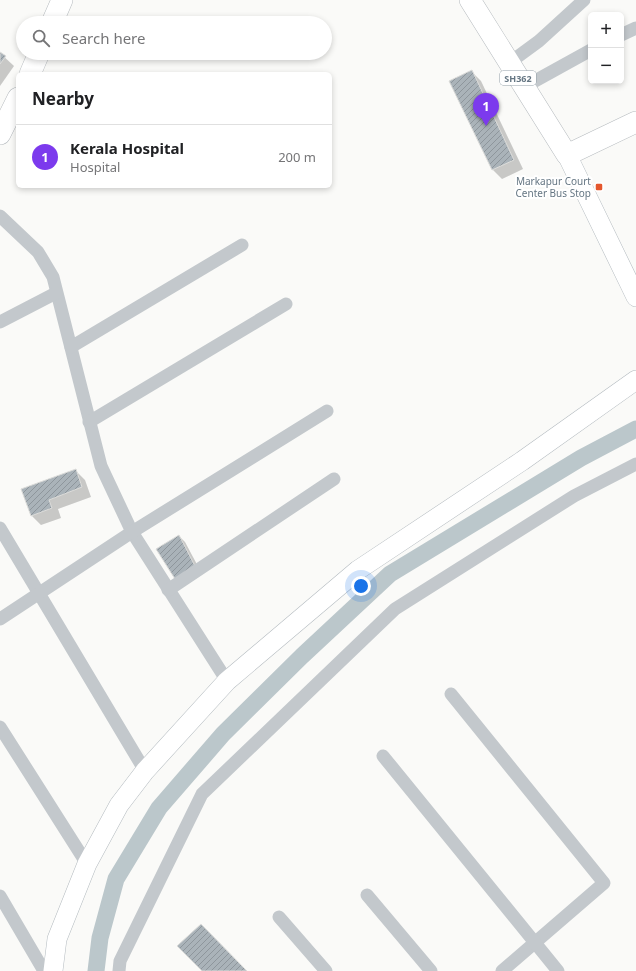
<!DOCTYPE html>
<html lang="en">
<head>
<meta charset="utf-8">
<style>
  :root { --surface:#fff; --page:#f2f2f2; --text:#202124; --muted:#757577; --line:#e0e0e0; --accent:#7c3aed }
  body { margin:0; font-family:"Noto Sans",sans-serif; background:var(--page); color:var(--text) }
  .controls { position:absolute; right:12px; top:12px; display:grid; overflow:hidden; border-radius:6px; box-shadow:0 2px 6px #0003 }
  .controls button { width:36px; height:36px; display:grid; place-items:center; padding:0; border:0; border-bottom:1px solid var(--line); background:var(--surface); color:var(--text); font:20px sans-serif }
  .you { position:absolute; left:361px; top:586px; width:14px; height:14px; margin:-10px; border:3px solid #fff; border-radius:50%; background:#1a73e8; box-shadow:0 0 0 6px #1a73e833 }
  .badge { display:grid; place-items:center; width:26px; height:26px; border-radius:50%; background:var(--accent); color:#fff; font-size:13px; font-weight:700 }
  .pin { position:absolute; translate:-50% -33px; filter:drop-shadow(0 1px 2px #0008) }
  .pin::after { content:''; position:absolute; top:21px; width:14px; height:12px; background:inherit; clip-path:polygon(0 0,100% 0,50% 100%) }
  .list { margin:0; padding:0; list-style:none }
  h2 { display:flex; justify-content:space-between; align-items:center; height:52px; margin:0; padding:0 16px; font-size:17px }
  h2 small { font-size:13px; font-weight:400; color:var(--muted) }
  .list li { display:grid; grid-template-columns:26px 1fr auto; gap:12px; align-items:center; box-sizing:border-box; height:64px; padding:0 16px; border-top:1px solid var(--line) }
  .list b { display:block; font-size:15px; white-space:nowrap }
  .list p { margin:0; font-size:13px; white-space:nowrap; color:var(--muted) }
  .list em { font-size:13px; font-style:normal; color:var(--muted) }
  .icon { flex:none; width:22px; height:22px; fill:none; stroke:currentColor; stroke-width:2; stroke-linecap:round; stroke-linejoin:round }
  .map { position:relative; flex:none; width:636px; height:971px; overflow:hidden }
  .search { position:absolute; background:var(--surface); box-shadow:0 2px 6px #0003; left:16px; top:16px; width:316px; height:44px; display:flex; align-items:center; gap:10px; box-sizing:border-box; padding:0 14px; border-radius:22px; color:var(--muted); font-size:15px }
  .panel { position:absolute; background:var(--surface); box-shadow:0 2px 6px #0003; left:16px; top:72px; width:316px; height:116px; border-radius:6px }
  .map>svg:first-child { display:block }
</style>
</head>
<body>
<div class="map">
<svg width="636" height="971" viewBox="0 0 636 971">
  <defs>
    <pattern id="building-hatch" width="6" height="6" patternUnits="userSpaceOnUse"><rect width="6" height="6" fill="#aab3b9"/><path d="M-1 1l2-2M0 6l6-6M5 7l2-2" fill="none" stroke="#8e969c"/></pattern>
  </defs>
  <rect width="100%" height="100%" fill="#fafaf8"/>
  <g fill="#0003">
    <path d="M0,53L14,66L0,86Z"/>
    <path d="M471,71L481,81L523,169L502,179L493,170L451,82Z"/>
    <path d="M75,470L85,480L91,497L58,509L61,518L41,525L32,516Z"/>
    <path d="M179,536L185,542L201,572L182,584Z"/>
  </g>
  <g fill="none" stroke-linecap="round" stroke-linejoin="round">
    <path stroke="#bbc7cb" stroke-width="17" d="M96,971L100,938L116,879L159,808L223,734L302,656L390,574L581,458L636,429"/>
  </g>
  <g fill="url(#building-hatch)" stroke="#dcdcda">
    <path d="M0,52L6,56L0,64Z"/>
    <path d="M472,70L514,160L492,170L449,81Z"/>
    <path d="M76,469L82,487L49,500L52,508L31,516L21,489Z"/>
    <path d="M179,535L195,566L175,579L156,549Z"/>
    <path d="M201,924L247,971H202L177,946Z"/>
  </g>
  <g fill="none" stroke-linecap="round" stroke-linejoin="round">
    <defs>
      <g id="secondary">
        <path d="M567,155L636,297"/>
        <path d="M53,971L57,939L87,864L119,805L145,771L227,681L358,570L522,461L636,380"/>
      </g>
      <g id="primary">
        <path d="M470,0L567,155L636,122"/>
        <path d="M52,23L62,0"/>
        <path d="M30,74L39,53"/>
        <path d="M0,134L18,98"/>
      </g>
    </defs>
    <use href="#secondary" stroke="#b3babf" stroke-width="20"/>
    <use href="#primary" stroke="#b5babe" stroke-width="22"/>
    <g stroke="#c3c8cc" stroke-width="13">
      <path d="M621,35L636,28"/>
      <path d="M509,63L539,41L584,0"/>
      <path d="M524,87L591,50"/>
      <path d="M0,216L38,252L53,277L101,466L132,532L227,681"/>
      <path d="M0,322L56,293"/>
      <path d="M71,347L242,245"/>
      <path d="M89,422L286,304"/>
      <path d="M0,528L145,771"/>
      <path d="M168,590L334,479"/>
      <path d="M0,619L132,532L327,411"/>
      <path d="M451,694L604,883L502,971"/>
      <path d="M0,727L87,864"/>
      <path d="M383,756L558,971"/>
      <path d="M367,895L431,971"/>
      <path d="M0,896L44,971"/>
      <path d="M279,917L326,971"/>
      <path d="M119,971L120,961L202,794L395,609L574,496L636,464"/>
    </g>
    <use href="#secondary" stroke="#fff" stroke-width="19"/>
    <use href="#primary" stroke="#fff" stroke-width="21"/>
  </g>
  <rect fill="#e4572e" stroke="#fff" stroke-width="1.5" x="595" y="183" width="8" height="8" rx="2"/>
  <g text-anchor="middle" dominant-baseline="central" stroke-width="4" stroke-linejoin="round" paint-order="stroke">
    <rect fill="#fff" stroke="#939fa8" stroke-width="1" x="500" y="71" width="36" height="14" rx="3"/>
    <g font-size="9" font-weight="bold" fill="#657683">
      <text x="518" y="78">SH362</text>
    </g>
    <g font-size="10" fill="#657683" stroke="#fff" text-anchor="end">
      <text x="591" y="181">Markapur Court<tspan x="591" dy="12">Center Bus Stop</tspan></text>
    </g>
  </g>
</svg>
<div class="controls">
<button>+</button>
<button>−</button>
</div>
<div class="you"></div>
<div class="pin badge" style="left:486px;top:126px">1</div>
<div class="search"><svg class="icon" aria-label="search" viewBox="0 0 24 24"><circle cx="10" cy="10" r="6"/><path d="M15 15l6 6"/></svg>Search here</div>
<section class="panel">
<h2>Nearby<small></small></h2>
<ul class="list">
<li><span class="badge">1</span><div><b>Kerala Hospital</b><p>Hospital</p></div><em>200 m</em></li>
</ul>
</section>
</div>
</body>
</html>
